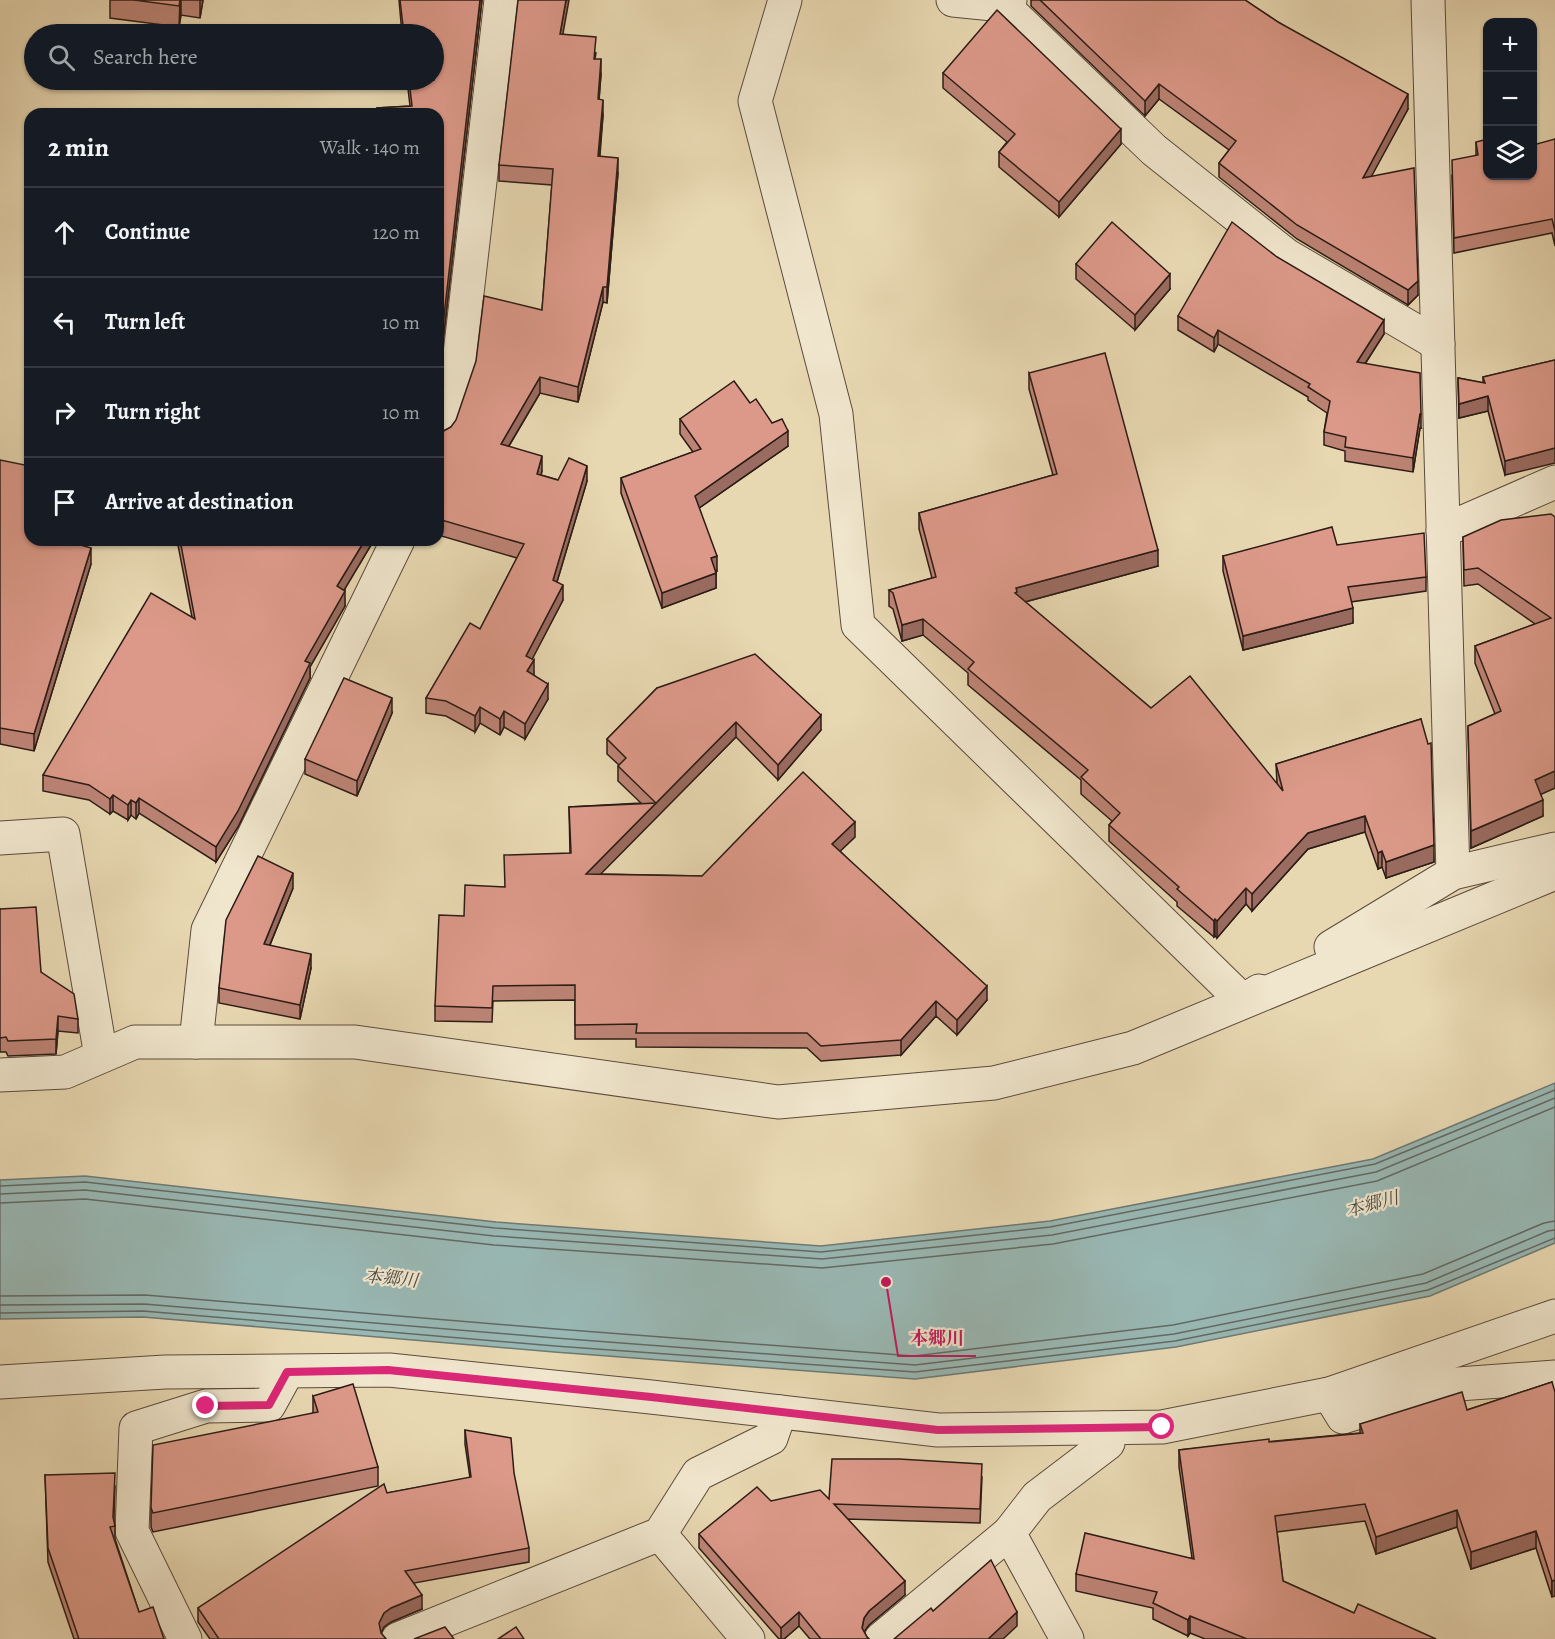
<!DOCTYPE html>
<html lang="en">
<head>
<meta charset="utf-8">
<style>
  :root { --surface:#171b24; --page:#242831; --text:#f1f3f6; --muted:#9ea1a6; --line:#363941 }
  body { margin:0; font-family:Alegreya,"Noto Serif JP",serif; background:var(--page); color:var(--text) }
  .controls { position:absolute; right:18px; top:18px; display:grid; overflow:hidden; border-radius:12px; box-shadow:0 2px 4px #0004 }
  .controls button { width:54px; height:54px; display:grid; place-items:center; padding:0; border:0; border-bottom:2px solid var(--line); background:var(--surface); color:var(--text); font:30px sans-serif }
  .stop { position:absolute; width:18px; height:18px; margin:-14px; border:4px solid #db2777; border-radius:50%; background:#fff }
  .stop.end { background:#db2777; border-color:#fff; box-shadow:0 2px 6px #0008 }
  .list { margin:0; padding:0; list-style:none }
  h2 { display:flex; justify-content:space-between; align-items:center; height:78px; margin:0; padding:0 24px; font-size:26px }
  h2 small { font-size:20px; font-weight:400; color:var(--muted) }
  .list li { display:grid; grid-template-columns:39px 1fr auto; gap:18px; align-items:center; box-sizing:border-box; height:90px; padding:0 24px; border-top:2px solid var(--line) }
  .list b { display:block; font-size:22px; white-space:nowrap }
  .list em { font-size:20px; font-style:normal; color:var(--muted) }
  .icon { flex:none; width:33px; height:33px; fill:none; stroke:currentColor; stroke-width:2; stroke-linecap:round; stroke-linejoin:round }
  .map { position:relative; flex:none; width:1555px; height:1639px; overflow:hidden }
  .search { position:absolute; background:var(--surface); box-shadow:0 2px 4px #0004; left:24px; top:24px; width:420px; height:66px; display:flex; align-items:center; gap:15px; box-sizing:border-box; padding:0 21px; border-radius:33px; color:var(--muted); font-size:22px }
  .panel { position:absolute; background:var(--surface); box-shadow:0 2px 4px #0004; left:24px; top:108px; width:420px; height:438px; border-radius:18px }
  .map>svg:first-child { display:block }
</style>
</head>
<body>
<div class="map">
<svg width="1555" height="1639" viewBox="0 0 1555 1639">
  <rect width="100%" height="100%" fill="#e8d8b2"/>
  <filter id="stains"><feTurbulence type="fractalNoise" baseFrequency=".00333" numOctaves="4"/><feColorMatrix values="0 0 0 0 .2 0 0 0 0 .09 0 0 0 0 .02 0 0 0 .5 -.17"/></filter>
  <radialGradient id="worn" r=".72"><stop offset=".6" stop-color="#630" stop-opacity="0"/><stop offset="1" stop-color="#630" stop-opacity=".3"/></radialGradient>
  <path fill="#99b8b4" stroke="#6d7a75" stroke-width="1.5" d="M1555,1083V1243L1430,1296L1176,1347L915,1379L554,1352L143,1317L0,1319V1180L85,1176L496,1222L821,1246L1050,1221L1373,1159Z"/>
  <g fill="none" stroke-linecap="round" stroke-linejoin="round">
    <g stroke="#626a65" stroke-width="1.5">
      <path d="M0,1186L85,1182L495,1228L821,1252L1050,1227L1375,1164L1555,1090"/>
      <path d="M0,1194L85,1190L494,1236L822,1259L1052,1235L1376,1172L1555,1098"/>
      <path d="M0,1203L85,1199L494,1245L822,1268L1053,1244L1377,1181L1555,1107"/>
      <path d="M0,1296L145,1295L556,1329L914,1356L1173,1325L1423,1274L1544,1223L1555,1221"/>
      <path d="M0,1305L144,1304L555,1338L915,1365L1174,1334L1426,1283L1548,1231L1555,1230"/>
      <path d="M0,1313L143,1311L555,1346L915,1372L1175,1341L1428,1290L1555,1238"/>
    </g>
    <defs>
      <g id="minor">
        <path d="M785,0L755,101L836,414L858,625L1243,1001L1259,991"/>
        <path d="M953,0L1003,5L1010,0"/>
        <path d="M1428,0L1453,873"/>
        <path d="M1003,5L1154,150L1286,255L1438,344"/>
        <path d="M438,429L458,371L501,0"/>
        <path d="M1443,531L1555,482"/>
        <path d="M0,838L63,834L101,1056"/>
        <path d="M1331,947L1453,873L1555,849"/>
        <path d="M196,1042L208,930L398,540"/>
        <path d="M0,1075L65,1072L135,1042H355L778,1102L994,1083L1133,1048L1555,873"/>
        <path d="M0,1382L165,1372L389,1370L651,1397L938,1430L1162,1427L1329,1394L1555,1316"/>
        <path d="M1329,1394L1343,1417L1444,1385L1555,1377"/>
        <path d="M660,1534L748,1639"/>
        <path d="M185,1639L132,1531L136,1428L206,1406L269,1405L287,1372"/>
        <path d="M398,1639L660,1534L698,1474L771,1438L780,1412"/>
        <path d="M881,1639L1009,1533"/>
        <path d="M1067,1639L1009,1533L1037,1497L1108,1443L1104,1428"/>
      </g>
    </defs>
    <use href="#minor" stroke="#5b4b3d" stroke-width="35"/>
    <use href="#minor" stroke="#f0e6cd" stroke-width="33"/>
  </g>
  <g fill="#bd8476" stroke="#2c1c16" stroke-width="1.5">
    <path d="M110,0H203L200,18L181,15L179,27L110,18Z"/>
    <path d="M399,0H482L440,367L438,371V114H377V108L410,106L407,80H434V34H402Z"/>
    <path d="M1031,0H1245L1408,109L1371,176L1418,295L1408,305L1297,239L1219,177V163L1229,150L1159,99L1145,116L1031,6Z"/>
    <path d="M563,34L596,53L595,59L601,74L599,99L603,115L600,156L618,173L607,303L603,302L578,402L540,393L509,446L542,471L541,475L558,480L587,481L557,582L563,600L532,659L534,675L548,699L525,739L504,727L500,735L480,723L475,732L446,716L426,713V698L480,629L517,558L438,535V432H442L451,427L542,310L552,185L499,181V165Z"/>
    <path d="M943,73L1121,144L1059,217L999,167V152L1007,142L943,88Z"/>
    <path d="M1555,139V246L1552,233L1454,253L1452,175L1476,155V142L1488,176Z"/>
    <path d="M1277,257L1384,334L1365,364L1421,428H1420L1413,472L1345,461V451L1324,445V432L1327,413L1308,400V397L1218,344L1214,352L1178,330V316Z"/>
    <path d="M1076,264L1170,289L1135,330L1076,279Z"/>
    <path d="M1555,360L1505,475L1488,411L1459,418L1458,378L1483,383V377Z"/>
    <path d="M1029,373L1158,566L1025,602L1151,708L1277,783L1276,764L1421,719L1434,862L1386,878L1382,867L1378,869L1365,832L1308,849L1252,911L1246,904L1217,938L1215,936L1214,937L1177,906V902L1109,841V825L1112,821L1081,794V780L968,685V673L923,635L902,641L893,609L889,606V590L932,578L919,529V513L1053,475L1029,389Z"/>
    <path d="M750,403L788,446L699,508L717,571H716V588L662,608L621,493V478L693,452L680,434V419Z"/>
    <path d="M0,460L30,540L91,564L34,751L0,744Z"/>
    <path d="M1555,517V788L1541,794L1543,816L1471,848L1468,726L1495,714L1475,663V646L1535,624L1478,584L1464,586L1463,537Z"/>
    <path d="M177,540H374L344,590L345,606L310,667V678L238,827L216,862L139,813L136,819L131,815L128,820L113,811L110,814L89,800L43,791V775L192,617Z"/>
    <path d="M1337,545L1426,577V591L1351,602L1353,623L1243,650L1223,571V556Z"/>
    <path d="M657,688L821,730L778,780L736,737L600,874L702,876L855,837L840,851L987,1000L957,1035L936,1016L901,1055L821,1061L807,1048L636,1047V1039H575V1000L493,1001L492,1022L435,1021V1006L464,916L504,887L570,853L569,807L641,803L618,781V766L619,765L607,754V739Z"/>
    <path d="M392,713L357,796L305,774V759Z"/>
    <path d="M293,888L270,945L311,968L300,1019L219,1003V988Z"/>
    <path d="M0,909L41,972L78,1019V1033L58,1031L56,1054L8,1056L6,1052H0Z"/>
    <path d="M1552,1382V1597L1536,1548L1471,1569L1457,1527L1376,1554L1365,1521L1277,1532L1283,1581L1354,1613L1436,1639H1205L1190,1633L1188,1636L1153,1619V1608L1076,1591V1574L1192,1558L1179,1467V1450L1360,1433V1424L1467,1410Z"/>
    <path d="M313,1396L378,1467V1486L153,1532L151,1527V1508L313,1413Z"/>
    <path d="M465,1430L529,1548V1562L414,1583L422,1609L391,1622L384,1627L381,1633L386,1639H210L198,1622V1608L387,1493L470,1478L465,1444Z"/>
    <path d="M45,1475L115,1486L114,1519L115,1526V1539L139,1612L164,1639H74L48,1562Z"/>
    <path d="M982,1477L980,1523L847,1519L905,1595L869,1625L864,1631L867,1637L869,1639H810L799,1626L784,1639H779L699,1548V1534L771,1501L829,1499Z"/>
  </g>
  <g fill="#9a6b60" stroke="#2c1c16" stroke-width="1.5">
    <path d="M180,0H181V15L179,27Z"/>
    <path d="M200,0H203L200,18Z"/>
    <path d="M480,0H482L440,367L438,371V356Z"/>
    <path d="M566,0H569L560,50V34Z"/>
    <path d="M601,59V74L598,114V99Z"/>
    <path d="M1159,84V99L1145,116V101Z"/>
    <path d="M1408,94V109L1363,192V178Z"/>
    <path d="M603,100V115L598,171V156Z"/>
    <path d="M1121,129V144L1059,217V202Z"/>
    <path d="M618,158V173L607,303V287Z"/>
    <path d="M1170,274V289L1135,330V315Z"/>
    <path d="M1418,281V295L1408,305V290Z"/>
    <path d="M603,287V302L578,402V387Z"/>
    <path d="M1384,320V334L1357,376V362Z"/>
    <path d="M1218,330V344L1214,352V338Z"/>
    <path d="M540,377V393L501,459V444Z"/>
    <path d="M1488,396V411L1459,418V404Z"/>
    <path d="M1420,414H1421V428H1420L1413,472V458Z"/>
    <path d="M788,431V446L695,511V496Z"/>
    <path d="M1555,448V463L1505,475V461Z"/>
    <path d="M542,456V471L537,489V474Z"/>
    <path d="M587,466V481L553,595V580Z"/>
    <path d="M365,540H374L337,602V586Z"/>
    <path d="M91,548V564L34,751V734Z"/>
    <path d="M1158,550V566L1017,604L1015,593L1016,588Z"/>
    <path d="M717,556V571L711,573V558Z"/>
    <path d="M716,573V588L662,608V593Z"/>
    <path d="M563,585V600L526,671V656Z"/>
    <path d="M345,591V606L310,667V678L238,827L216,862V847L305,661Z"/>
    <path d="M1353,608V623L1243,650V636Z"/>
    <path d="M923,619V635L902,641V625Z"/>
    <path d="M534,660V676L527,671Z"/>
    <path d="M548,684V699L525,739V724Z"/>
    <path d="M392,698V713L357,796V781Z"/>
    <path d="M480,707V723L475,732V716Z"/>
    <path d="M504,711V727L500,735V719Z"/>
    <path d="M821,715V730L778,780V765Z"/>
    <path d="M736,722V737L586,889V874Z"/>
    <path d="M1555,771V788L1535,797V780Z"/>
    <path d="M113,795V811L110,814V799Z"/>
    <path d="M139,798V813L136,819V803Z"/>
    <path d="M131,800V815L128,820V805Z"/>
    <path d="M1543,800V816L1471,848V831Z"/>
    <path d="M1365,816V832L1308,849L1252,911V894L1308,833Z"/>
    <path d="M855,822V837L832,859V844Z"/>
    <path d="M1434,845V862L1386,878V862Z"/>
    <path d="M1382,851V867L1378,869V853Z"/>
    <path d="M293,873V888L264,959V944Z"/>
    <path d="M1246,888V904L1217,938V921Z"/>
    <path d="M1215,919V936L1214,937V921Z"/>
    <path d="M311,954V968L300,1019V1005Z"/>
    <path d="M987,986V1000L957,1035V1020Z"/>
    <path d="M936,1001V1016L901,1055V1040Z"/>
    <path d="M58,1016V1031L56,1054V1039Z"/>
    <path d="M1457,1510V1527L1376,1554V1537Z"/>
    <path d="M1536,1531V1548L1471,1569V1552Z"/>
    <path d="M1555,1580V1596L1552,1597V1581Z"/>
    <path d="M905,1581V1595L869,1625L864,1632L862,1628L864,1618L869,1611Z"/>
    <path d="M422,1595V1609L391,1622L384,1627L379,1637V1623L384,1613L391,1608Z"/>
    <path d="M799,1612V1626L784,1639H781V1628Z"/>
    <path d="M1017,1612V1626L1003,1639H988Z"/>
    <path d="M1190,1616V1633L1188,1636V1620Z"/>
  </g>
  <g fill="#dc9989" stroke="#2c1c16" stroke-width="1.5">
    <path d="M134,0H180L179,6Z"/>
    <path d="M400,0H480L440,351L438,356V114H378L377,108L412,106L409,80H434V34H404Z"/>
    <path d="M518,0H566L560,34L596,37L594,59H601L598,99L603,100L598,156L618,158L607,287H603L578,387L540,377L501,444L542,456L537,474L558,480L569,458L587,466L553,580L563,585L526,656L534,660L527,671L548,684L525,724L504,711L500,719L480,707L475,716L446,701L426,698L470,623L480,629L524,544L438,519V432H442L451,427L456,420L476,361L484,296L542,310L553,169L499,165Z"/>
    <path d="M1040,0H1245L1278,22L1408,94L1363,178L1414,168L1418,281L1408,290L1297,225L1219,163L1236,141L1159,84L1145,101Z"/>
    <path d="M997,10L1121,129L1059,202L999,152L1015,134L943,73Z"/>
    <path d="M1488,139V176H1533V145L1555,139V231L1552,219L1454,238L1452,160L1478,155L1476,142Z"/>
    <path d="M1112,222L1170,274L1135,315L1076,264Z"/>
    <path d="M1232,222L1277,257L1384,320L1357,362L1420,373L1421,414H1420L1413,458L1345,447L1346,437L1324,432L1330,401L1308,387L1310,384L1218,330L1214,338L1178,316Z"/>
    <path d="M1105,353L1158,550L1016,588L1017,592L1015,593L1151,708L1190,676L1283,791L1276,764L1421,719L1428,744L1431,743L1434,845L1386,862L1382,851L1378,853L1365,816L1308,833L1252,894L1246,888L1217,921L1215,919L1214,921L1177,889L1179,887L1109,825L1120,813L1081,777L1088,770L968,669L974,662L923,619L902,625L893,593L889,590L936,577L919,513L1057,474L1029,373Z"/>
    <path d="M1555,360V448L1505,461L1488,396L1459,404L1458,378L1485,383L1483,377Z"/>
    <path d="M734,381L750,403L756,399L772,423L782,419L788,431L695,496L717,556L711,558L716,573L662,593L621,478L701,449L680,419Z"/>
    <path d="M0,460L30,466V540H64L91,548L34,734L0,728Z"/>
    <path d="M1551,514L1555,517V771L1535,780L1543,800L1471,831L1468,726L1501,711L1475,646L1551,618L1478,568L1464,570L1463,537L1501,520Z"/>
    <path d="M1332,527L1337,545L1424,533L1426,577L1348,587L1353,608L1243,636L1223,556Z"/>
    <path d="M180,540H365L337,586L345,591L305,661L310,663L238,811L216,847L139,798L136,803L131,800L128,805L113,795L110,799L89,785L43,775L151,593L195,619Z"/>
    <path d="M755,654L821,715L778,765L736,722L586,874L702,876L803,772L855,822L832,844L987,986L957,1020L936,1001L901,1040L821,1046L807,1033H636L637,1024L575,1025V985L493,986L492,1008L435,1006L439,915L464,916L465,885L505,887L504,855L571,853L569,807L656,803L618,766L626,758L607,739L657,688Z"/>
    <path d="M344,678L392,698L357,781L305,759Z"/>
    <path d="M258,856L293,873L264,944L311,954L300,1005L219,988L226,920Z"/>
    <path d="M36,907L41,972L74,994L78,1019L58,1016L56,1039L8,1041L6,1037L0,1038V909Z"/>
    <path d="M1552,1382L1555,1392V1580L1552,1581L1536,1531L1471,1552L1457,1510L1376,1537L1365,1504L1275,1516L1283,1581L1354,1613L1358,1604L1436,1639H1247L1190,1616L1188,1620L1153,1603L1157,1592L1076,1574L1085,1533L1194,1559L1179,1450L1269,1439V1442L1363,1433L1360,1424L1462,1392L1467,1410Z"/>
    <path d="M353,1384L378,1467L153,1513L151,1508L153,1445L318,1412L313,1396Z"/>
    <path d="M465,1430L511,1438L514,1473L529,1548L405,1571L422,1595L391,1608L384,1613L379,1623L381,1633L386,1639H219L198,1608L384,1484L387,1493L471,1477Z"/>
    <path d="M832,1459H899L982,1464L980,1509L834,1504L905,1581L869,1611L864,1618L862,1628L867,1637L869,1639H821L799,1612L781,1628L699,1534L757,1487L771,1501L820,1490L829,1499Z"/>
    <path d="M115,1473L113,1517L115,1526L110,1527L139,1612L153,1607L164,1639H79L48,1548L45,1475Z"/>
    <path d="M991,1560L1017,1612L988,1639H894L931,1608L933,1611Z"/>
    <path d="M445,1627L454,1639H414Z"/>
    <path d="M516,1627L524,1639H498Z"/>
  </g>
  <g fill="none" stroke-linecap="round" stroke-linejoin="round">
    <path stroke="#db2777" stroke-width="8" d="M206,1406L269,1405L287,1372L388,1370L651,1397L938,1430L1162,1427"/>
  </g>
  <g text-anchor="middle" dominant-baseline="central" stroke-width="4.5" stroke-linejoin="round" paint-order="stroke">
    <g font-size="18" font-style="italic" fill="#4d4b45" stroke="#f0e6cd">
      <text transform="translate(1372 1204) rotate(-15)">本郷川</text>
      <text transform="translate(391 1278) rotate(6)">本郷川</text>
    </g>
  </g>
  <path fill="none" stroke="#c2185b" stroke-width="2" d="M886 1282L898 1356H976"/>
  <circle fill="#c2185b" stroke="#f0e6cd" stroke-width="2" cx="886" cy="1282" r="6"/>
  <g font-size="18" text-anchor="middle" font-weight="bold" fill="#c2185b" stroke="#f0e6cd" stroke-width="4.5" stroke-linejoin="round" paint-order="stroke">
    <text x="937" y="1344">本郷川</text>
  </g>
  <rect width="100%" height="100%" filter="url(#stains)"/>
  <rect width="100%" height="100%" fill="url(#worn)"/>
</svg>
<div class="controls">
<button>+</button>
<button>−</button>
<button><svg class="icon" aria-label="layers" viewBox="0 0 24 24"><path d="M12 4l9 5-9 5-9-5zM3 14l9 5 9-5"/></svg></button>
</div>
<div class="stop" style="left:1162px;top:1427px"></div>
<div class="stop end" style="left:206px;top:1406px"></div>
<div class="search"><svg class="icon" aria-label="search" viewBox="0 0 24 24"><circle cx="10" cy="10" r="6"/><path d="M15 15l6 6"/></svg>Search here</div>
<section class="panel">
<h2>2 min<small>Walk · 140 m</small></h2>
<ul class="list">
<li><svg class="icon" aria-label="ahead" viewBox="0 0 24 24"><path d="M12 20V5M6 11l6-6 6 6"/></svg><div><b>Continue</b></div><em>120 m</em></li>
<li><svg class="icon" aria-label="left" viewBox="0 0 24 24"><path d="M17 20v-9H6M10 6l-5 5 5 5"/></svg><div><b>Turn left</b></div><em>10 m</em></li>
<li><svg class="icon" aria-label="right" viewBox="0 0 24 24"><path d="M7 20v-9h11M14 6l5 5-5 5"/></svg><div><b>Turn right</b></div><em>10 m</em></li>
<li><svg class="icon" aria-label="arrive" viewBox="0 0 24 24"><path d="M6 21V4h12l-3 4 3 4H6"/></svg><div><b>Arrive at destination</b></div></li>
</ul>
</section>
</div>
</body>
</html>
